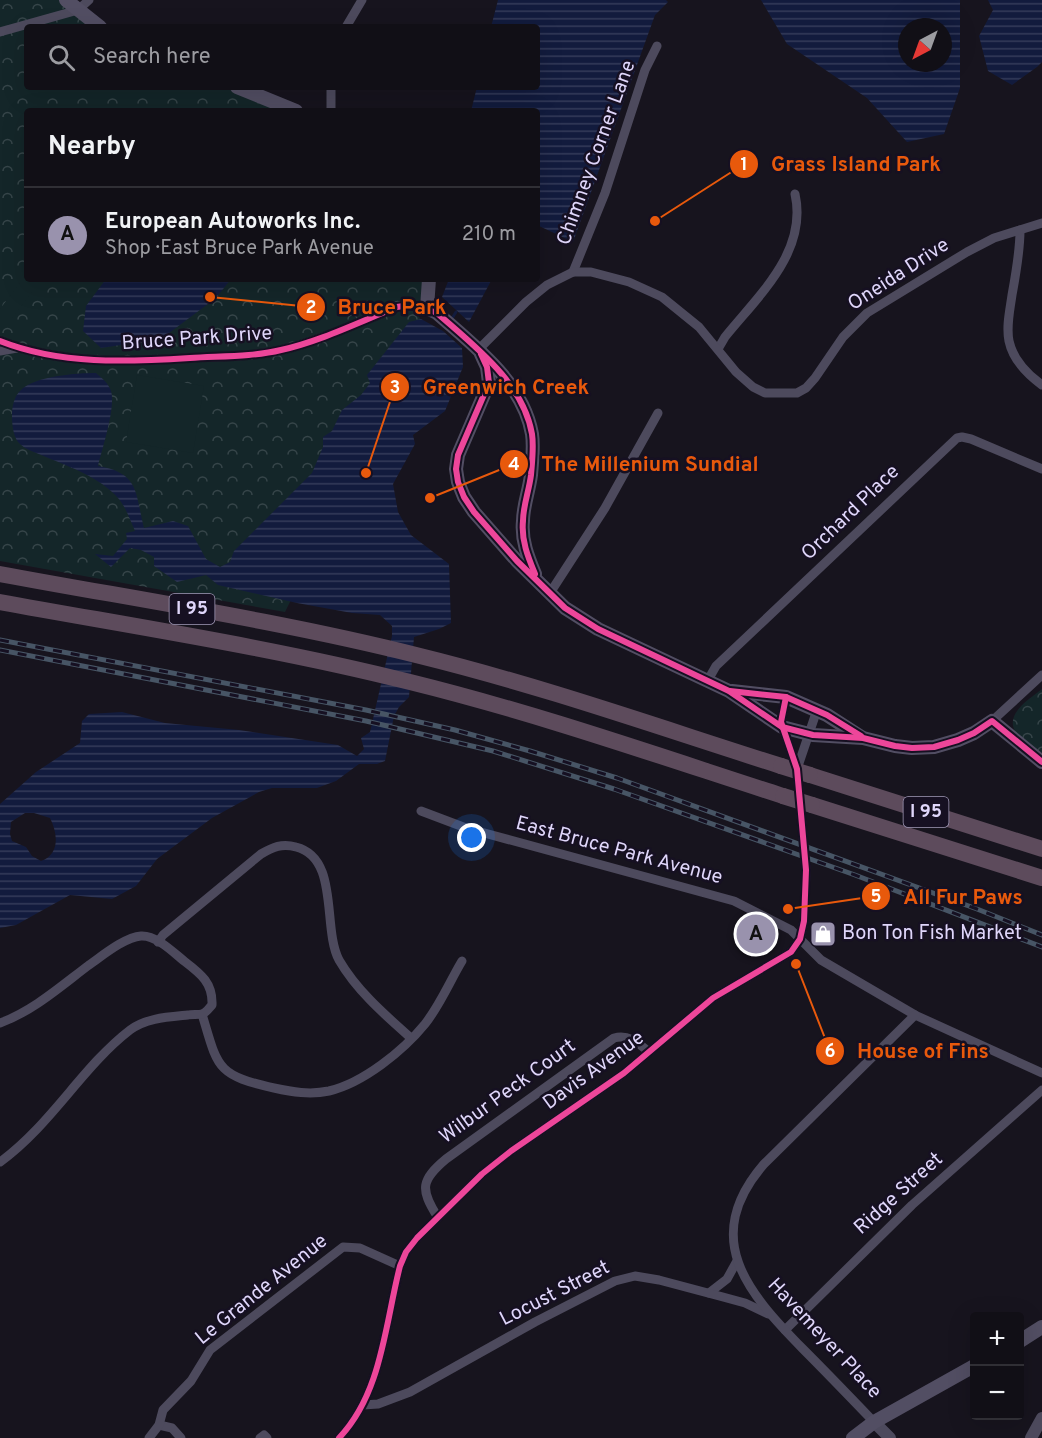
<!DOCTYPE html>
<html lang="en">
<head>
<meta charset="utf-8">
<style>
  :root { --surface:#110f16; --page:#1a181f; --text:#f1f3f6; --muted:#9c9ca1; --line:#302f35; --accent:#9992ad }
  body { margin:0; font-family:Overpass,sans-serif; background:var(--page); color:var(--text) }
  .controls { position:absolute; right:18px; bottom:18px; display:grid; overflow:hidden; border-radius:6px; box-shadow:0 6px 24px #0002 }
  .controls button { width:54px; height:54px; display:grid; place-items:center; padding:0; border:0; border-bottom:2px solid var(--line); background:var(--surface); color:var(--text); font:30px sans-serif }
  .compass { position:absolute; left:898px; top:18px; width:54px; height:54px; border-radius:50%; background:var(--surface); box-shadow:0 6px 24px #0002; rotate:221deg }
  .you { position:absolute; left:472px; top:838px; width:21px; height:21px; margin:-15px; border:4px solid #fff; border-radius:50%; background:#1a73e8; box-shadow:0 0 0 9px #1a73e833 }
  .badge { display:grid; place-items:center; width:39px; height:39px; border-radius:50%; background:var(--accent); color:#111; font-size:20px; font-weight:700 }
  .pin { position:absolute; translate:-50% -50%; border:3px solid #fff; box-shadow:0 2px 6px #0006 }
  .list { margin:0; padding:0; list-style:none }
  h2 { display:flex; justify-content:space-between; align-items:center; height:78px; margin:0; padding:0 24px; font-size:26px }
  h2 small { font-size:20px; font-weight:400; color:var(--muted) }
  .list li { display:grid; grid-template-columns:39px 1fr auto; gap:18px; align-items:center; box-sizing:border-box; height:96px; padding:0 24px; border-top:2px solid var(--line) }
  .list b { display:block; font-size:22px; white-space:nowrap }
  .list p { margin:0; font-size:20px; white-space:nowrap; color:var(--muted) }
  .list em { font-size:20px; font-style:normal; color:var(--muted) }
  .icon { flex:none; width:33px; height:33px; fill:none; stroke:currentColor; stroke-width:2; stroke-linecap:round; stroke-linejoin:round }
  .map { position:relative; flex:none; width:1042px; height:1438px; overflow:hidden }
  .search { position:absolute; background:var(--surface); box-shadow:0 6px 24px #0002; left:24px; top:24px; width:516px; height:66px; display:flex; align-items:center; gap:15px; box-sizing:border-box; padding:0 21px; border-radius:6px; color:var(--muted); font-size:22px }
  .panel { position:absolute; background:var(--surface); box-shadow:0 6px 24px #0002; left:24px; top:108px; width:516px; height:174px; border-radius:6px }
  .map>svg:first-child { display:block }
</style>
</head>
<body>
<div class="map">
<svg width="1042" height="1438" viewBox="0 0 1042 1438">
  <defs>
    <pattern id="park-crowns" width="20" height="18" patternUnits="userSpaceOnUse" patternTransform="scale(1.5)"><rect width="20" height="18" fill="#142629"/><path d="M2 6a3 3 0 1 1 6 0M12 15a3 3 0 1 1 6 0" fill="none" stroke="#364549"/></pattern>
    <pattern id="water-rules" width="6" height="5" patternUnits="userSpaceOnUse" patternTransform="scale(1.5)"><rect width="6" height="5" fill="#121b3d"/><path d="M0 2.5h6" fill="none" stroke="#343b5a"/></pattern>
  </defs>
  <rect width="100%" height="100%" fill="#17141e"/>
  <g fill="url(#park-crowns)">
    <path d="M0,0H59L95,27H27V87H226L283,111H27V279H424L418,315L425,327L285,612L0,561Z"/>
    <path d="M1042,689V753C1034,747 1020,739 1015,731C1005,713 1031,698 1042,689Z"/>
  </g>
  <g fill="#142629">
    <path d="M20,283L32,292L12,318L0,309Z"/>
    <path d="M137,375L204,386L193,453L126,442Z"/>
  </g>
  <g fill="url(#water-rules)" fill-rule="evenodd">
    <path d="M498,0H666L668,2L655,15L573,242L537,225V111H471L477,87H537V27H491Z"/>
    <path d="M761,0H960V88L944,134L907,142L867,98L787,44ZM907,27H943V63H907Z"/>
    <path d="M988,0H1042V62L1037,67L1012,85L988,71L979,36L993,10Z"/>
    <path d="M106,279H231L216,298L161,339L101,348L83,331L86,306Z"/>
    <path d="M449,279H492L469,322L442,297Z"/>
    <path d="M421,319L443,331L462,348L463,367L445,411L413,435L415,444L393,484L398,512L411,535L449,564L451,623L439,629L414,637L409,697L399,707L394,716L385,761L377,764H359L336,781L317,788H272L259,792L212,818L157,859L136,886L112,899L70,895L16,925L0,928V804L36,772L80,743L82,721L89,714L122,712L165,723L239,730L338,745L357,756L364,749L361,738L370,732L392,636V626L380,615L352,613L297,603L218,585L206,575L177,582L154,566V557L141,550L130,548L111,567L95,554L113,556L127,539L126,533L135,531C130,520 126,507 118,498C101,478 70,467 46,457C37,453 25,450 18,442C13,435 12,424 12,415C12,407 14,396 21,390C35,376 77,373 96,373C103,379 108,383 111,391C116,407 102,449 98,466C140,473 135,493 144,528L173,521L188,526L206,559L220,567L230,562L234,551L312,473L323,447V437L332,431L342,410L361,395L370,383L367,375L409,322ZM25,813H34L50,818C58,834 60,854 41,861L32,856L26,847L12,841L10,834L11,822Z"/>
  </g>
  <g fill="none" stroke-linecap="round" stroke-linejoin="round">
    <path stroke="#121b3d" stroke-width="3" d="M451,320L456,312"/>
    <g stroke="#4d4a5d" stroke-width="9">
      <path d="M346,27L362,0"/>
      <path d="M0,32L78,10L89,0"/>
      <path d="M331,111V87"/>
      <path d="M1020,230C1020,252 1016,273 1012,295C1010,310 1006,326 1009,341C1013,360 1027,374 1042,385"/>
      <path d="M573,272L605,193L645,70L657,46"/>
      <path d="M0,341C61,365 126,362 190,358C220,356 252,357 281,350C321,341 359,322 397,307L407,305L427,308"/>
      <path d="M718,349L725,337C758,296 808,252 795,194"/>
      <path d="M478,350L526,302L547,285L573,272H591L629,282L662,297L699,327L736,372L753,387L765,393H797L806,388L815,378L843,337L867,313L967,252L994,238L1042,223"/>
      <path d="M0,351L17,348"/>
      <path d="M550,593L605,508L658,413"/>
      <path d="M708,680L716,666L957,438L962,437L971,439L1042,469"/>
      <path d="M992,721L1042,675"/>
      <path d="M797,769L817,710"/>
      <path d="M421,811L466,828L734,901L791,930L821,960L915,1015L1042,1073"/>
      <path d="M158,942L163,935L261,854C273,847 282,843 296,847C340,858 322,928 339,960C357,991 385,1015 411,1038"/>
      <path d="M202,1014C218,1068 216,1075 274,1088C292,1092 310,1095 329,1091C363,1083 403,1051 425,1024C440,1005 450,981 462,961"/>
      <path d="M0,1023C33,1011 61,986 89,965C102,956 125,937 141,936C156,935 173,952 184,961C201,974 213,983 212,1005C209,1008 206,1013 202,1014C198,1015 192,1014 188,1015C168,1017 146,1018 130,1030C82,1067 52,1124 0,1162"/>
      <path d="M437,1216C420,1189 421,1180 446,1159L614,1038C629,1034 638,1043 649,1052"/>
      <path d="M709,1293L727,1279L737,1261"/>
      <path d="M785,1330L912,1205L1042,1090"/>
      <path d="M363,1405L378,1404L410,1392L535,1322L615,1281L635,1276L659,1280L723,1297L745,1303L768,1314"/>
      <path d="M874,1422C850,1397 827,1373 803,1349C747,1292 700,1238 764,1164L915,1015"/>
      <path d="M159,1425L172,1428L181,1438"/>
      <path d="M149,1438L159,1425L163,1410L191,1381L210,1350L343,1247L360,1248L400,1266"/>
      <path d="M260,1438L264,1435L267,1438"/>
      <path d="M339,1438C382,1393 385,1324 400,1266L406,1252L417,1238L482,1174L511,1151L624,1073L713,998L791,952L800,939L804,921L806,870L797,769L781,722L786,697"/>
    </g>
    <g stroke="#4d4a5d" stroke-width="12">
      <path d="M874,1422L890,1438"/>
      <path d="M1031,1438L1042,1418"/>
    </g>
    <g stroke="#524e63" stroke-width="14">
      <path d="M66,0L100,27"/>
      <path d="M237,87L296,111"/>
      <path d="M429,279L427,308L437,313C474,346 523,382 532,434C534,447 532,462 531,475C529,491 523,506 523,521C521,540 528,557 535,574"/>
      <path d="M481,354L487,367L489,383L458,455L456,469L458,482L464,497L474,512L517,561L565,608L598,629L729,691L782,727L813,735L863,738L895,746L912,748L934,747L958,740L974,733L992,721L1042,762"/>
      <path d="M732,691L786,697L827,715L861,737"/>
      <path d="M1020,1341L1042,1327"/>
      <path d="M853,1438L874,1422L974,1366"/>
    </g>
    <g stroke="#5d4b5c" stroke-width="16">
      <path d="M0,574C140,600 281,621 420,656C542,686 661,728 781,766"/>
      <path d="M0,602C137,627 275,648 410,682C536,713 659,756 783,796"/>
      <path d="M810,775L1042,849"/>
      <path d="M812,805L1042,878"/>
    </g>
    <defs>
      <g id="rail">
        <path d="M0,640L366,710L455,730L530,751L617,778L977,909L1042,935"/>
        <path d="M0,650L366,721L493,751L614,789L855,875L1042,947"/>
      </g>
    </defs>
    <use href="#rail" stroke="#475565" stroke-width="5"/>
    <use href="#rail" stroke="#161022" stroke-width="3" stroke-dasharray="9" stroke-linecap="butt"/>
    <g stroke="#5d4b5c" stroke-width="16">
      <path d="M781,766L810,775"/>
      <path d="M783,796L812,805"/>
    </g>
    <defs>
      <g id="cycleway">
        <path d="M0,341C61,365 126,362 190,358C220,356 252,357 281,350C321,341 359,322 397,307C412,304 424,306 437,313C474,346 523,382 532,434C534,447 532,462 531,475C529,491 523,506 523,521C521,540 528,557 535,574"/>
        <path d="M481,354L487,367L489,383L458,455L456,469L458,482L464,497L474,512L517,561L565,608L598,629L729,691L782,727L813,735L863,738L895,746L912,748L934,747L958,740L974,733L992,721L1042,762"/>
        <path d="M730,691L786,697L827,715L861,736"/>
        <path d="M339,1438C382,1393 385,1324 400,1266L406,1252L417,1238L482,1174L511,1151L624,1073L713,998L791,952L800,939L804,921L806,870L797,769L781,722L786,697"/>
      </g>
    </defs>
    <use href="#cycleway" stroke="#161022" stroke-width="10"/>
    <use href="#cycleway" stroke="#ed469a" stroke-width="6"/>
  </g>
  <defs>
    <symbol id="shop-square" viewBox="-11 -11 22 22"><rect x="-9" y="-9" width="18" height="18" rx="4" fill="#9992ad" stroke="#161022"/><path d="M-5-2.5h2.3a2.7 3.5 0 0 1 5.4 0H5L5.5 6h-11ZM-1.5-2.5h3a1.5 2.3 0 0 0-3 0Z" fill="#fff"/></symbol>
  </defs>
  <g fill-rule="evenodd">
    <use href="#shop-square" x="808" y="919" width="30" height="30"/>
  </g>
  <g text-anchor="middle" dominant-baseline="central" stroke-width="5" stroke-linejoin="round" paint-order="stroke">
    <g fill="#161022" stroke="#a39bb9" stroke-width="1.5">
      <rect x="169.5" y="594" width="45" height="30" rx="4.5"/>
      <rect x="903.5" y="797" width="45" height="30" rx="4.5"/>
    </g>
    <g font-size="18" font-weight="bold" fill="#dfd6fa">
      <text x="192" y="609">I 95</text>
      <text x="926" y="812">I 95</text>
    </g>
    <g font-size="20" fill="#dfd6fa" stroke="#161022">
      <text transform="translate(597 153) rotate(-70)">Chimney Corner Lane</text>
      <text transform="translate(899 275) rotate(-33)">Oneida Drive</text>
      <text transform="translate(197 339) rotate(-4)">Bruce Park Drive</text>
      <text transform="translate(851 513) rotate(-44)">Orchard Place</text>
      <text transform="translate(619 851) rotate(15)">East Bruce Park Avenue</text>
      <text transform="translate(594 1071) rotate(-36)">Davis Avenue</text>
      <text transform="translate(508 1092) rotate(-36)">Wilbur Peck Court</text>
      <text transform="translate(899 1194) rotate(-42)">Ridge Street</text>
      <text transform="translate(262 1290) rotate(-39)">Le Grande Avenue</text>
      <text transform="translate(555 1294) rotate(-27)">Locust Street</text>
      <text transform="translate(824 1339) rotate(47)">Havemeyer Place</text>
    </g>
    <g font-size="20" fill="#dfd6fa" stroke="#161022" text-anchor="start">
      <text x="842" y="934">Bon Ton Fish Market</text>
    </g>
  </g>
  <path fill="none" stroke="#e8590c" stroke-width="2" d="M655 221L744 164M210 297L311 307M366 473L395 387M430 498L514 464M788 909L876 896M796 964L830 1051"/>
  <g fill="#e8590c" stroke="#161022" stroke-width="2">
    <circle cx="655" cy="221" r="6"/>
    <circle cx="210" cy="297" r="6"/>
    <circle cx="366" cy="473" r="6"/>
    <circle cx="430" cy="498" r="6"/>
    <circle cx="788" cy="909" r="6"/>
    <circle cx="796" cy="964" r="6"/>
    <circle cx="744" cy="164" r="15"/>
    <circle cx="311" cy="307" r="15"/>
    <circle cx="395" cy="387" r="15"/>
    <circle cx="514" cy="464" r="15"/>
    <circle cx="876" cy="896" r="15"/>
    <circle cx="830" cy="1051" r="15"/>
  </g>
  <g font-size="18" text-anchor="middle" font-weight="bold" fill="#fff">
    <text x="744" y="170">1</text>
    <text x="311" y="313">2</text>
    <text x="395" y="393">3</text>
    <text x="514" y="470">4</text>
    <text x="876" y="902">5</text>
    <text x="830" y="1057">6</text>
  </g>
  <g font-size="21" text-anchor="middle" font-weight="bold" fill="#e8590c" stroke="#161022" stroke-width="5" stroke-linejoin="round" paint-order="stroke">
    <text x="856" y="171">Grass Island Park</text>
    <text x="392" y="314">Bruce Park</text>
    <text x="506" y="394">Greenwich Creek</text>
    <text x="650" y="471">The Millenium Sundial</text>
    <text x="963" y="904">All Fur Paws</text>
    <text x="923" y="1058">House of Fins</text>
  </g>
</svg>
<div class="controls">
<button>+</button>
<button>−</button>
</div>
<svg class="compass" viewBox="-18 -18 36 36"><path d="M0-13l5 13h-10z" fill="#e53935"/><path d="M0 13l5-13h-10z" fill="#9c9ca1"/></svg>
<div class="you"></div>
<div class="pin badge" style="left:756px;top:934px">A</div>
<div class="search"><svg class="icon" aria-label="search" viewBox="0 0 24 24"><circle cx="10" cy="10" r="6"/><path d="M15 15l6 6"/></svg>Search here</div>
<section class="panel">
<h2>Nearby<small></small></h2>
<ul class="list">
<li><span class="badge">A</span><div><b>European Autoworks Inc.</b><p>Shop · East Bruce Park Avenue</p></div><em>210 m</em></li>
</ul>
</section>
</div>
</body>
</html>
